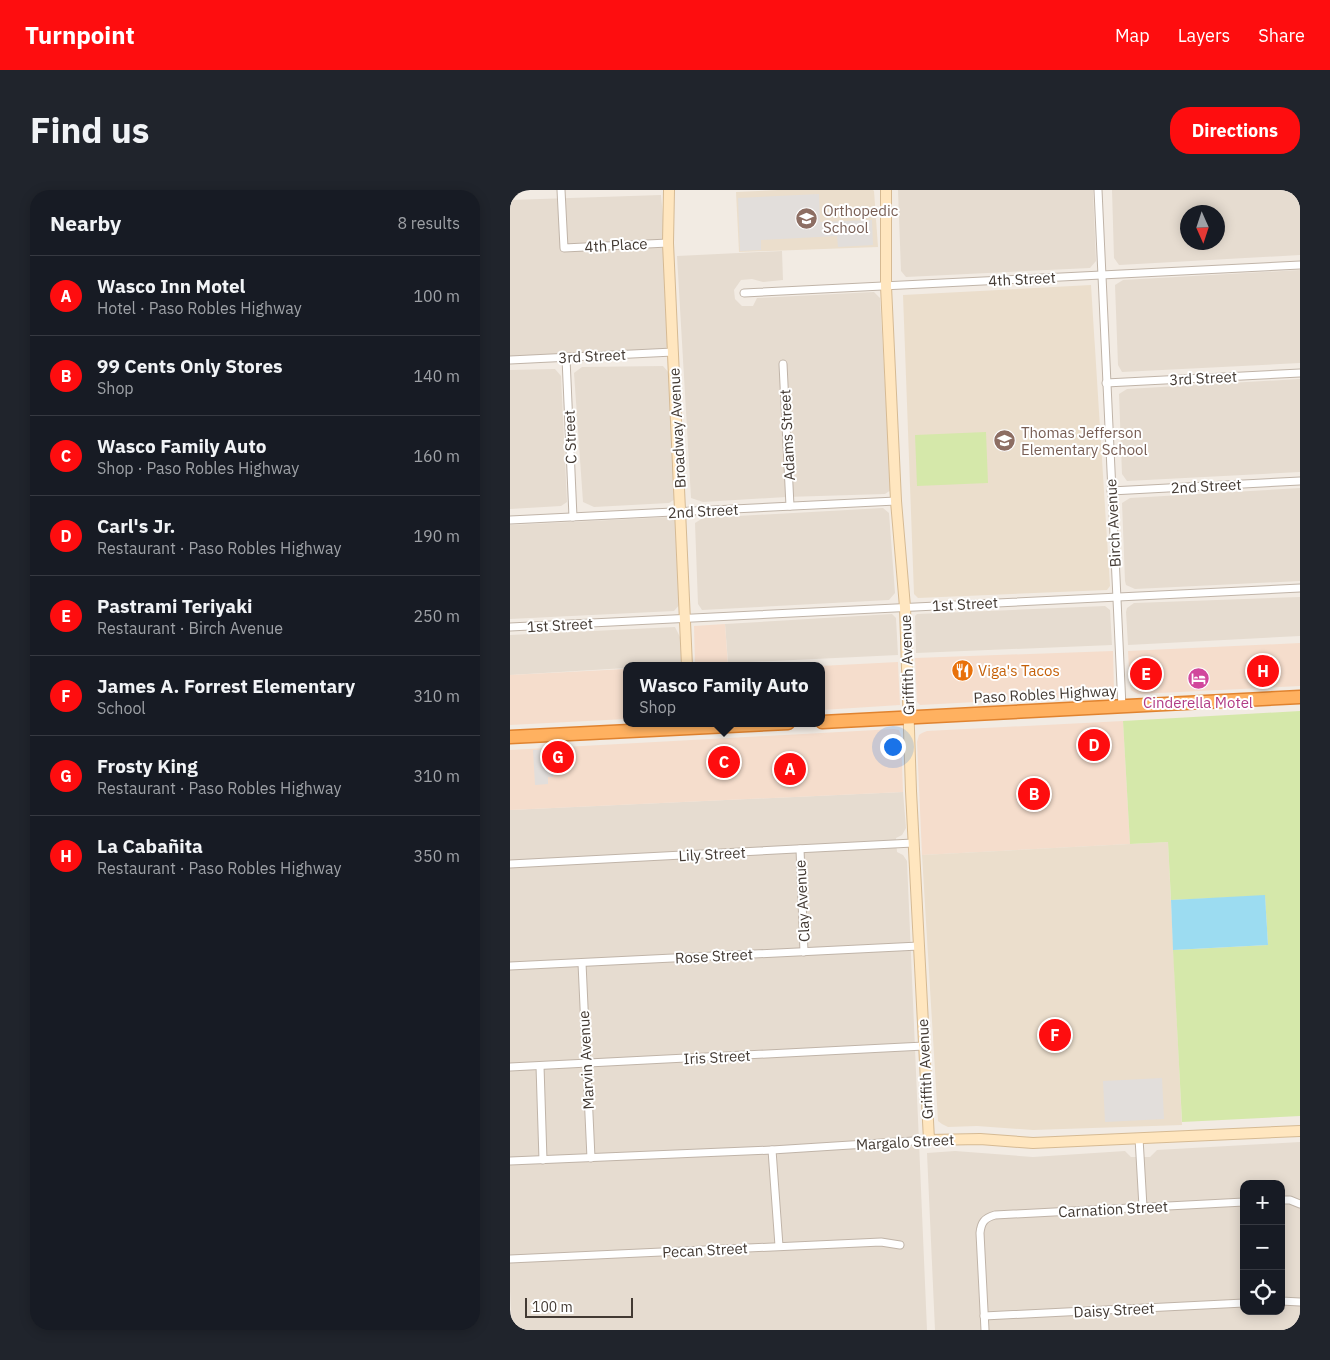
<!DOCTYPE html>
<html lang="en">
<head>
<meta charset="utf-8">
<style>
  :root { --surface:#171b24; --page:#20242c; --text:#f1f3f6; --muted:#9ea1a6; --line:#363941; --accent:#fe0d0f }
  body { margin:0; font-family:"IBM Plex Sans",sans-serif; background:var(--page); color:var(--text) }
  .controls { position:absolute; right:15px; bottom:15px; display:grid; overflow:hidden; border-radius:10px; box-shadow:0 2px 12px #0003 }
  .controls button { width:45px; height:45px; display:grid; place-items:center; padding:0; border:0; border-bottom:1px solid var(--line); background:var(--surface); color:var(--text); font:25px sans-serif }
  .compass { position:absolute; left:670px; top:15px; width:45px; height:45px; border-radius:50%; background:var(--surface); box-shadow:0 2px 12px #0003; rotate:177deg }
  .scale { position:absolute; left:15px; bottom:12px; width:108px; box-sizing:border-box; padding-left:5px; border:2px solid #433a33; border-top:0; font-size:14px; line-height:18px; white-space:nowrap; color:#433a33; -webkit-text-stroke:4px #fff; paint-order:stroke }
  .you { position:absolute; left:382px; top:556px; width:18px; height:18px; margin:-12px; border:4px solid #fff; border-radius:50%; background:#1a73e8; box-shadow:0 0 0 8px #1a73e833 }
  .badge { display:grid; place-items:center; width:32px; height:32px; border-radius:50%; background:var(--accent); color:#fff; font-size:16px; font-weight:700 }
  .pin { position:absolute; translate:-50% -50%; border:2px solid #fff; box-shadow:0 1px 5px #0006 }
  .popup { position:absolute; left:113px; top:472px; width:202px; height:65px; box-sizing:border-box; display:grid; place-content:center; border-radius:10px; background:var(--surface); filter:drop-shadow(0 1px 4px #0005); font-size:16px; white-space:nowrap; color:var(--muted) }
  .popup b { font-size:19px; color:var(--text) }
  .popup::after { content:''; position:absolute; left:50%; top:100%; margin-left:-10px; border:10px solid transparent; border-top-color:var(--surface) }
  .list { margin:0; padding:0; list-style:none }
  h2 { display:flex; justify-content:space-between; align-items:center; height:65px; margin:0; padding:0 20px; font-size:21px }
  h2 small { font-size:16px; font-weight:400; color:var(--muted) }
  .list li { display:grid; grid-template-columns:32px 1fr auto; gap:15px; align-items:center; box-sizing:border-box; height:80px; padding:0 20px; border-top:1px solid var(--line) }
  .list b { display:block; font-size:19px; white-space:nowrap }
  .list p { margin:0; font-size:16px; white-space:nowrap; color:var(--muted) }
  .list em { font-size:16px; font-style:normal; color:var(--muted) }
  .icon { flex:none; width:28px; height:28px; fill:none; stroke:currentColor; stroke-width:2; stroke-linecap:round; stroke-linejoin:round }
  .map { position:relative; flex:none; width:790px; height:1140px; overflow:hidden; border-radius:20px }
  header { display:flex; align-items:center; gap:30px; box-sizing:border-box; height:70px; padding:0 25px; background:var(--accent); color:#fff }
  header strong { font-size:24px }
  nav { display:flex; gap:28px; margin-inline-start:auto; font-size:18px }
  .intro { display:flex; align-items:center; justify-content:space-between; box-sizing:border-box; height:120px; padding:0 30px }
  h1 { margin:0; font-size:35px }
  .button { padding:12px 22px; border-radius:20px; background:var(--accent); color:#fff; font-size:18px; font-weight:700 }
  main { display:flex; gap:30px; padding:0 30px }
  aside { flex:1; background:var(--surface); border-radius:20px; box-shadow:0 2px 12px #0003 }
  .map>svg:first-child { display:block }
</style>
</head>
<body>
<header>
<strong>Turnpoint</strong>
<nav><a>Map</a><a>Layers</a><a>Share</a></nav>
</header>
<div class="intro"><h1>Find us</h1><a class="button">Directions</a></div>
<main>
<aside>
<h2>Nearby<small>8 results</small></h2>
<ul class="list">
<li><span class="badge">A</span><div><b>Wasco Inn Motel</b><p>Hotel · Paso Robles Highway</p></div><em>100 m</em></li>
<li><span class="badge">B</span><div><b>99 Cents Only Stores</b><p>Shop</p></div><em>140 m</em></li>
<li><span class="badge">C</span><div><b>Wasco Family Auto</b><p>Shop · Paso Robles Highway</p></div><em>160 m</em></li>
<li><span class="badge">D</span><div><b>Carl's Jr.</b><p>Restaurant · Paso Robles Highway</p></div><em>190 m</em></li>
<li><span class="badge">E</span><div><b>Pastrami Teriyaki</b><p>Restaurant · Birch Avenue</p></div><em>250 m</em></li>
<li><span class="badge">F</span><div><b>James A. Forrest Elementary</b><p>School</p></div><em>310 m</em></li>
<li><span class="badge">G</span><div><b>Frosty King</b><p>Restaurant · Paso Robles Highway</p></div><em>310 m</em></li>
<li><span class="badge">H</span><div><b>La Cabañita</b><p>Restaurant · Paso Robles Highway</p></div><em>350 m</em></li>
</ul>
</aside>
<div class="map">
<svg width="790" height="1140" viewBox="0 0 790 1140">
  <rect width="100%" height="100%" fill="#f2ebe3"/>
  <g fill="#e6dcd0" fill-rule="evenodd">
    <path d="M388,0H583L586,71L580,78L396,87L391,81Z"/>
    <path d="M602,0H790V65L609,75L604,68ZM678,22H708V52H678Z"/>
    <path d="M151,5L157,70L161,152L155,159L0,166V10Z"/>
    <path d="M272,61L273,90L253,92L242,89L231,90L224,100L225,109L232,116H243L247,108L364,102L370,108L381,300L375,304L276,307L193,312L181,308L167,66Z"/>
    <path d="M790,80V173L612,182L608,175L605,95L613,90Z"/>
    <path d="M153,176L159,183L165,309L159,313L84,317L73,312L64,183L72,177Z"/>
    <path d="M45,179L51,186L57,312L51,316L0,319V180Z"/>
    <path d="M790,189V282L617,291L612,284L609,204L617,199Z"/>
    <path d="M790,298V391L625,399L616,395L615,391L612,313L620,308Z"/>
    <path d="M373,318L379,323L385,403L379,410L192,420L188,414L185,333L193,328Z"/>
    <path d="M160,327L167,332L170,414L164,421L0,429V335Z"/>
    <path d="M790,407V446L618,455L616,422L617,418L624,413Z"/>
    <path d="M595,416L600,420L602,455L406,463L405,426L407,424Z"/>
    <path d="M382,424L386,428L388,465L218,473L215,434Z"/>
    <path d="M165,437L170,447L174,474L116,476V478L0,485V445Z"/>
    <path d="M393,602L396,638L392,645L386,648L387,662L393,665L397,671L417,1140H2L0,1101V620Z"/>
    <path d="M790,952V1140H425L417,963L445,961L523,967L615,961L621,967H640L647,960ZM734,994H771V1121H734Z"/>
  </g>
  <g fill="#f5ddcc">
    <path d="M215,434L218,476H185L184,436Z"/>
    <path d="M790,453V496L628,504L621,500L620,496L618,461Z"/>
    <path d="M603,461L604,500L600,505L410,515L407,512L405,468Z"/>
    <path d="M388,472L390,515L312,520V476H310Z"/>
    <path d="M116,479V529L0,535V485Z"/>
    <path d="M613,531L620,654L412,665L407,552L409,545L412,543L417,541Z"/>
    <path d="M384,539L389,540L391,545L393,602L0,620V560Z"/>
  </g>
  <g fill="#ebdecc">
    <path d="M268,0H363L364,1L368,57L229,62L226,2Z"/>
    <path d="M581,95L600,396L597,400L408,408L404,404L393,105Z"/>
    <path d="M658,652L672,935L523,940L467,936L438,937L432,934L428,931L412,665Z"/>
  </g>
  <g fill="#d5e8aa">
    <path d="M476,242L478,293L407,296L405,245Z"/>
    <path d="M790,521V926L672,932L663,760L758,755L755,706L661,710L658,652L620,654L613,531Z"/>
  </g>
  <g fill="#e2dedb">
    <path d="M309,4L310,32L362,30L363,55L328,57L327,46L251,50V60L230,61L228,8Z"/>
    <path d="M42,559L43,587H38V594L25,595L23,560Z"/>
    <path d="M652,888L654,929L595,932L593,891Z"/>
  </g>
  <path fill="#9cdcf1" d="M755,705L758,755L663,760L661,710Z"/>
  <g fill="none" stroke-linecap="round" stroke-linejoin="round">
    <defs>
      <g id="street">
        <path d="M51,0L54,58L158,53"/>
        <path d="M588,0L612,517"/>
        <path d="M234,103L790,75"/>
        <path d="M56,168L63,327"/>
        <path d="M0,170L163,162"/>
        <path d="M273,174L280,316"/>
        <path d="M596,193L790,183"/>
        <path d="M601,301L790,291"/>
        <path d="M0,330L386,311"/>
        <path d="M0,437L790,398"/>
        <path d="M290,659L294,762"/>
        <path d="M0,674L403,653"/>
        <path d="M72,773L81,968"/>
        <path d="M0,776L409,756"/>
        <path d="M30,876L33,970"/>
        <path d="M0,877L414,856"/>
        <path d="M629,948L633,1017"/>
        <path d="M262,960L269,1056"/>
        <path d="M0,971L262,960L419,950"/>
        <path d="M771,1010H780L790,1014"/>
        <path d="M0,1069L371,1052L390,1055"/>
        <path d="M771,1111L790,1112"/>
        <path d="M474,1126L734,1113"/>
        <path d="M475,1140L470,1043C471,1033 474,1028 485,1025L734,1012"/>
      </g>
      <g id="secondary">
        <path d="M159,0L158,53L177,476"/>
        <path d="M376,0V96L386,311L395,417L401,601L419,950L470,949L523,953L790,941"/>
      </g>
      <g id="highway">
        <path d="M312,532L790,507"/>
        <path d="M0,547L278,533"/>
      </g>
    </defs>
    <use href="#street" stroke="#c0b4a8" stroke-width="9"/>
    <use href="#secondary" stroke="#d6ba93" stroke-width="12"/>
    <use href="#highway" stroke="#e0832f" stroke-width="15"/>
    <use href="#street" stroke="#fff" stroke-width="7"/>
    <use href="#secondary" stroke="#ffe6bf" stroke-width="10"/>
    <use href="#highway" stroke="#ffb160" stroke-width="12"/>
  </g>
  <defs>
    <symbol id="school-disc" viewBox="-11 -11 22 22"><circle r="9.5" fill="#8d6e63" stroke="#fff"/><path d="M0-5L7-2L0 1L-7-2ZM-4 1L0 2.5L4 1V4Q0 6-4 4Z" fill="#fff"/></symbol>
    <symbol id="restaurant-disc" viewBox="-11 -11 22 22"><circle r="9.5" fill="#e8710a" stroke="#fff"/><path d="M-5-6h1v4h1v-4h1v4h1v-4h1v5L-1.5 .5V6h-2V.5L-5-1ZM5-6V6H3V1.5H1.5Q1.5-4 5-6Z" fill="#fff"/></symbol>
    <symbol id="hotel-disc" viewBox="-11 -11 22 22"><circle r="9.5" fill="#d1479c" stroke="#fff"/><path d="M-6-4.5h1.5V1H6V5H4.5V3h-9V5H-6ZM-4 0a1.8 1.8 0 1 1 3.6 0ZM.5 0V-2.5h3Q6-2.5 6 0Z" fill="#fff"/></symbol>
  </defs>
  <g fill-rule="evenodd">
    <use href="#school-disc" x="284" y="16" width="25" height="25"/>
    <use href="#school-disc" x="482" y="238" width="25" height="25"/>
    <use href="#restaurant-disc" x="440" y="468" width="25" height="25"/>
    <use href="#hotel-disc" x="676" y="476" width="25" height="25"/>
  </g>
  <g text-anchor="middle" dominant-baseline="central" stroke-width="4" stroke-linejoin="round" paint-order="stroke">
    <g font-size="15" fill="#785e54" stroke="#fff" text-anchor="start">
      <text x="313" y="20">Orthopedic<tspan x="313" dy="17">School</tspan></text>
      <text x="511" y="242">Thomas Jefferson<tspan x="511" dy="17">Elementary School</tspan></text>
    </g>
    <g font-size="15" fill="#433a33" stroke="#fff">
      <text transform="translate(106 55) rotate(-3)">4th Place</text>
      <text transform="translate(512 89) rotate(-3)">4th Street</text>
      <text transform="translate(82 166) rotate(-3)">3rd Street</text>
      <text transform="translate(693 188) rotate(-3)">3rd Street</text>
      <text transform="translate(167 238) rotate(-93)">Broadway Avenue</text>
      <text transform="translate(277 245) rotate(-93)">Adams Street</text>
      <text transform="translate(60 247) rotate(-92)">C Street</text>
      <text transform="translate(696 296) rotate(-3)">2nd Street</text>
      <text transform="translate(193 321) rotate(-3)">2nd Street</text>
      <text transform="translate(603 333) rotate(-93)">Birch Avenue</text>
      <text transform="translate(455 414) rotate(-3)">1st Street</text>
      <text transform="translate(50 435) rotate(-3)">1st Street</text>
      <text transform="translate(397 475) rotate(-92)">Griffith Avenue</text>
      <text transform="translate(535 504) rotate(-3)">Paso Robles Highway</text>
      <text transform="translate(202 664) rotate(-3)">Lily Street</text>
      <text transform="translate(292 711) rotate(-93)">Clay Avenue</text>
      <text transform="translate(204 766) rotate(-3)">Rose Street</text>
      <text transform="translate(207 867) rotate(-3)">Iris Street</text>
      <text transform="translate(76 870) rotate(-93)">Marvin Avenue</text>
      <text transform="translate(415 879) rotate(-93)">Griffith Avenue</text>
      <text transform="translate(395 952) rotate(-3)">Margalo Street</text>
      <text transform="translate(603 1019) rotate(-3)">Carnation Street</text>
      <text transform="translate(195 1060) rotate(-3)">Pecan Street</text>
      <text transform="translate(604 1120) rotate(-3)">Daisy Street</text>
    </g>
    <g font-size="15" fill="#c56008" stroke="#fff" text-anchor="start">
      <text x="468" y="480">Viga's Tacos</text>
    </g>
    <g font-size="15" fill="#b23c85" stroke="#fff">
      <text x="688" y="512">Cinderella Motel</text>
    </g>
  </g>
</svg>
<div class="controls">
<button>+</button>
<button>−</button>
<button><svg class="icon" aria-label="locate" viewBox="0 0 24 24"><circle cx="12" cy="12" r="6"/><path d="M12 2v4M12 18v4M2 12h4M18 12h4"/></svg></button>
</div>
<svg class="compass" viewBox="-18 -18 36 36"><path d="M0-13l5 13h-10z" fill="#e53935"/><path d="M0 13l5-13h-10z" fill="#9ea1a6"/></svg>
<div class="scale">100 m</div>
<div class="you"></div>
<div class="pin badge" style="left:280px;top:579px">A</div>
<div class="pin badge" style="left:524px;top:604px">B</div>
<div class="pin badge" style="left:214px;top:572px">C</div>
<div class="popup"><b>Wasco Family Auto</b>Shop</div>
<div class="pin badge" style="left:584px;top:555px">D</div>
<div class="pin badge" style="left:636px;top:484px">E</div>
<div class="pin badge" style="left:545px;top:845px">F</div>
<div class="pin badge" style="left:48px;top:567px">G</div>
<div class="pin badge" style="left:753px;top:481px">H</div>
</div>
</main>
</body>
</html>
